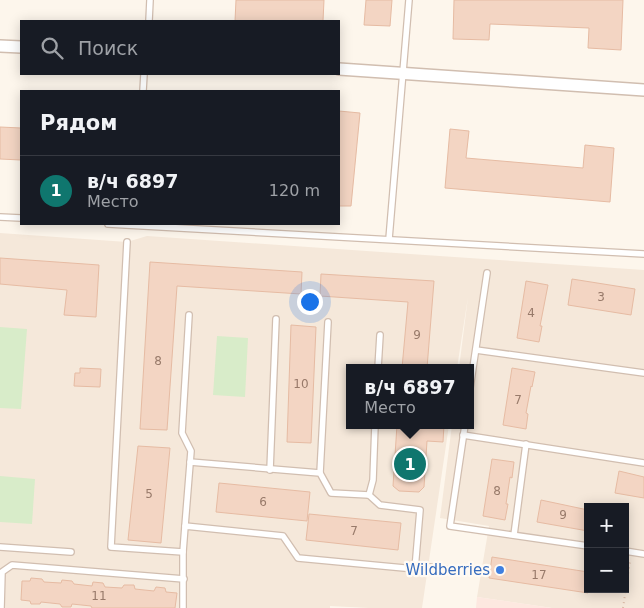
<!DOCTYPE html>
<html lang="ru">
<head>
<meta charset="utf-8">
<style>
  :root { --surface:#171b24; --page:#20242c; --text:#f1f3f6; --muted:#9ea1a6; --line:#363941; --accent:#0f766e }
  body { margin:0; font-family:"DejaVu Sans",sans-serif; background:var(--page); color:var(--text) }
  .controls { position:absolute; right:15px; bottom:15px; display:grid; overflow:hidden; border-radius:0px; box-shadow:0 2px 12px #0003 }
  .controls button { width:45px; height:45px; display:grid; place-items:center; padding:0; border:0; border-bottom:1px solid var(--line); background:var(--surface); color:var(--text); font:25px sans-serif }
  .you { position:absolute; left:309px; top:301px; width:18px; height:18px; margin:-12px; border:4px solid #fff; border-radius:50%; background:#1a73e8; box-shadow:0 0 0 8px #1a73e833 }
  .badge { display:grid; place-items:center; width:32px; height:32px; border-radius:50%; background:var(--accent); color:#fff; font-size:16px; font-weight:700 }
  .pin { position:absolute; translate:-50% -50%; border:2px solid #fff; box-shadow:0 1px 5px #0006 }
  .popup { position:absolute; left:346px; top:364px; width:128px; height:65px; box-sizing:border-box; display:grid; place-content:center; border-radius:0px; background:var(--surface); filter:drop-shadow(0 1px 4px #0005); font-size:16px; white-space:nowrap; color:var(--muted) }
  .popup b { font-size:19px; color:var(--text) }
  .popup::after { content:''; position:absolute; left:50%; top:100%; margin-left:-10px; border:10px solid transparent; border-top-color:var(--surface) }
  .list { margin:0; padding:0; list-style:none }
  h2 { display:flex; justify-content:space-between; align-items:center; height:65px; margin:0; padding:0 20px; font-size:21px }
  h2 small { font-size:16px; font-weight:400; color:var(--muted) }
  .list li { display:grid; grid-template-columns:32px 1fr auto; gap:15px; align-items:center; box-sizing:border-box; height:70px; padding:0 20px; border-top:1px solid var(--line) }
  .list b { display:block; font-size:19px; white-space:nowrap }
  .list p { margin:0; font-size:16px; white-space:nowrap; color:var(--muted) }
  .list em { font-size:16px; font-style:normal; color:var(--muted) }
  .icon { flex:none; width:28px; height:28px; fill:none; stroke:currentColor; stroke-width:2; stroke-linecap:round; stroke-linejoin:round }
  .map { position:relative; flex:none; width:644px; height:608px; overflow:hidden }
  .search { position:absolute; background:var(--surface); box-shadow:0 2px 12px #0003; left:20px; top:20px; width:320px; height:55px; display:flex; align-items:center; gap:12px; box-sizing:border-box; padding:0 18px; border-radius:0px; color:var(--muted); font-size:19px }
  .panel { position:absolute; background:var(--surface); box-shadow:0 2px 12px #0003; left:20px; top:90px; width:320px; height:135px; border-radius:0px }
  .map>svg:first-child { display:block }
</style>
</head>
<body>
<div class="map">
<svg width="644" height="608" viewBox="0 0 644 608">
  <rect width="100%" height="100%" fill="#fdf6ec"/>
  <path fill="#f5e8da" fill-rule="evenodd" d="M0,233L127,242L147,236L644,270V608H552L477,597L489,526L440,518L452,425H470V368H459L468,297L457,368H350V425H449L422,608H369L330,606V608H0ZM588,507H625V589H588Z"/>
  <path fill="#fde8e0" d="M477,597L552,608H476Z"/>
  <g fill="#d8ecc9">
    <path d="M0,327L27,329L21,409L0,408Z"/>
    <path d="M217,336L248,338L245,397L213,395Z"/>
    <path d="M0,476L35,479L32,524L0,522Z"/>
  </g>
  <g fill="#f3d5c3" stroke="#e6bba3">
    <path d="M236,0H324L323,21H235Z"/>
    <path d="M366,0H392L390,26L364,25Z"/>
    <path d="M454,0H623L621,50L588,48L589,28L490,24L489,40L453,39Z"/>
    <path d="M339,111L360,113L351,206H339Z"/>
    <path d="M0,127L21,128V160L0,159Z"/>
    <path d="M450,129L469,131L466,158L583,168L585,145L614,148L610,202L445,188Z"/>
    <path d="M0,258L99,265L96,317L64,315L67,290L0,284Z"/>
    <path d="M150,262L302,272L301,294L177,286L167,430L140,429Z"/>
    <path d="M321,274L434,281L427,368H402L408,302L320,296Z"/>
    <path d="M572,279L635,289L631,315L568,305Z"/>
    <path d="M526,281L548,285L540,326H542L539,342L517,338Z"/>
    <path d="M291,325L316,327L311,443L287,442Z"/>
    <path d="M80,368L101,369L100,387L74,386L75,373H80Z"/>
    <path d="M512,368L535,372L532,387L531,386L526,413L528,414L526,429L503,425Z"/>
    <path d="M397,425H444L443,442L427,441L424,487L419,492L399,491L393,486Z"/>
    <path d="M138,446L170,448L161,543L128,540Z"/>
    <path d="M492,459L514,462L512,478L510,477L506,504H508L505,520L483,516Z"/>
    <path d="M619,471L644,477V498L615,493Z"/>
    <path d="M219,483L310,492L307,521L216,512Z"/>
    <path d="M541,500L588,510V531L537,522Z"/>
    <path d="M309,514L401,523L398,550L306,540Z"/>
    <path d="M492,557L588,572V593L489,578Z"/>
    <path d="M31,578L42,579L44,582L61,583L62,580L72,581L74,584L92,586L93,582L103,583L105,587L122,588L124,585H134L135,589L154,591L156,587L165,588L166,592L177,593L175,608H92L91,606L72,604L71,607H62L60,604L41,602L40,604H31L30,601L21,600L22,581H30Z"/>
  </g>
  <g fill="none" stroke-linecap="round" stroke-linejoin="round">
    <defs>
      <g id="lane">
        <path d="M149,21L150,0"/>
        <path d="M143,91L144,74"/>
        <path d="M0,217L21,218"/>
        <path d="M108,224L644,254"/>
        <path d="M389,239L409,0"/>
        <path d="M127,242L111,547L183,552L185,526L283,536L298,558L415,569L429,567L445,569"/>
        <path d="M476,350L644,373"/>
        <path d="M378,368L380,335"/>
        <path d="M470,388L487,273"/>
        <path d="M465,425L450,526L588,546"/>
        <path d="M463,435L644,463"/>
        <path d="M190,462L320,473L331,493L369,495L380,505L420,510L415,569"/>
        <path d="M270,470L276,319"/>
        <path d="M320,473L328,322"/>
        <path d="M369,495L373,480L375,425"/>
        <path d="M185,526L191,451L182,433L189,315"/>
        <path d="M514,535L526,444"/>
        <path d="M0,547L71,552"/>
        <path d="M625,551L644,554"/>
        <path d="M1,608L2,572L12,565L184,579"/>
        <path d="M183,608V552"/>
      </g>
      <g id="street">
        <path d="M0,46L21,47"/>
        <path d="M339,69L644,90"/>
      </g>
    </defs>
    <use href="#lane" stroke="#d1beb0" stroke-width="8"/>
    <use href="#street" stroke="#d1beb0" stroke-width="14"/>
    <path stroke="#d9b8a5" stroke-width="2" stroke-dasharray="1 4" stroke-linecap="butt" d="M623,608L630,561"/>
    <use href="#lane" stroke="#fff" stroke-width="5.5"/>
    <use href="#street" stroke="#fff" stroke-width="11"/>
  </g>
  <circle fill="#3f7fe0" stroke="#fffaf3" stroke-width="2" cx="500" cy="570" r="5"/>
  <g text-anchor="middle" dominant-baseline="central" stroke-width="4.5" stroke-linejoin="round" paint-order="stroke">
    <g font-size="12" fill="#987a6a">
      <text x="601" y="297">3</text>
      <text x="531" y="313">4</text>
      <text x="417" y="335">9</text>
      <text x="158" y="361">8</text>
      <text x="301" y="384">10</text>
      <text x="518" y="400">7</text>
      <text x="497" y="491">8</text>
      <text x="149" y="494">5</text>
      <text x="263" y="502">6</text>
      <text x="563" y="515">9</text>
      <text x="354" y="531">7</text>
      <text x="539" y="575">17</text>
      <text x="99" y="596">11</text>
    </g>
    <g font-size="15" fill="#366cbe" stroke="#fffaf3" text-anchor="end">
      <text x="490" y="570">Wildberries</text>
    </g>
  </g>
</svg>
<div class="controls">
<button>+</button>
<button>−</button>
</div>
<div class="you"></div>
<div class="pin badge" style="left:410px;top:464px">1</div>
<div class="popup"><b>в/ч 6897</b>Место</div>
<div class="search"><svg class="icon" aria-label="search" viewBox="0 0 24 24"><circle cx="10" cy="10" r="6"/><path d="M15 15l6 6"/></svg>Поиск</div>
<section class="panel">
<h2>Рядом<small></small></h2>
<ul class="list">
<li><span class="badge">1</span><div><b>в/ч 6897</b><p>Место</p></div><em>120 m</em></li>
</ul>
</section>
</div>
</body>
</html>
